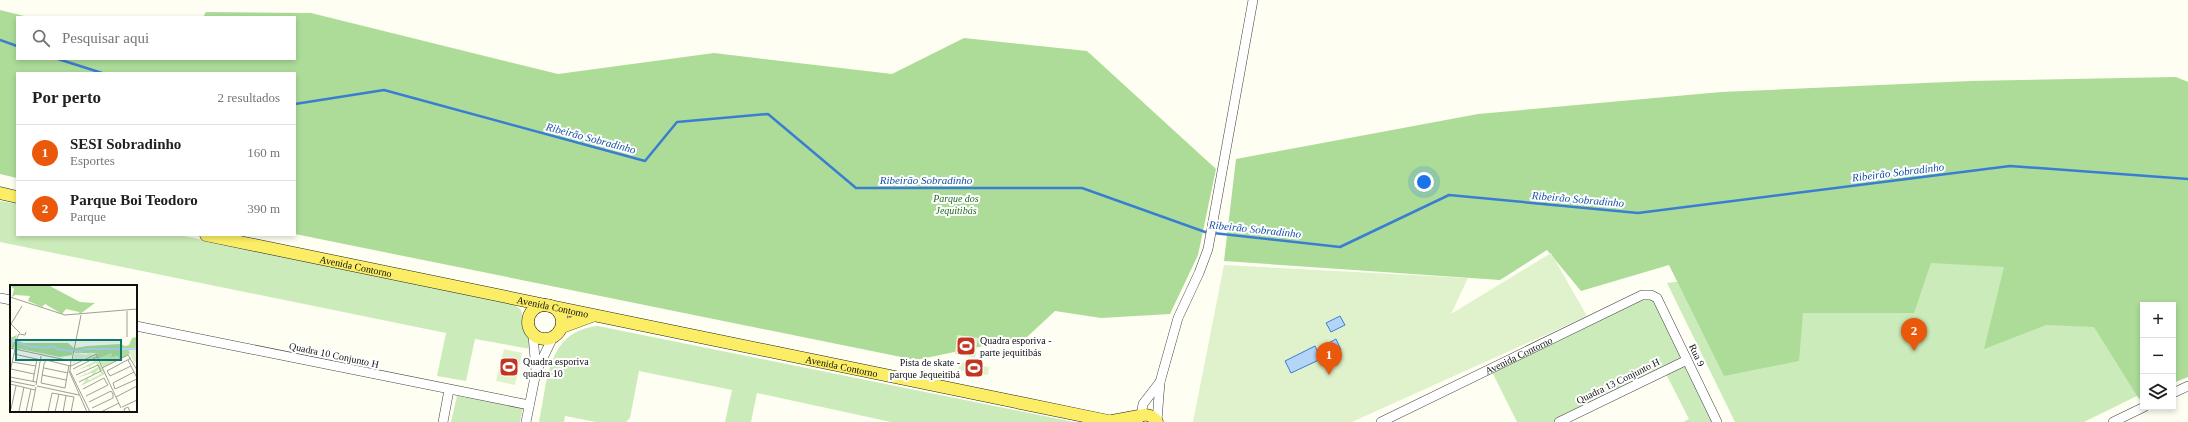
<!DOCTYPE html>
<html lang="pt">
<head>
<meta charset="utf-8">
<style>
  :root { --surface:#fff; --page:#f2f2f2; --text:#202124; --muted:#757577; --line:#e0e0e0; --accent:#ea580c }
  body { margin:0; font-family:Georgia,serif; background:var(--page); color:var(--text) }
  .controls { position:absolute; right:12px; bottom:12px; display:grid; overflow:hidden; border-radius:0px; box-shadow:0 2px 6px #0003 }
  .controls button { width:36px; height:36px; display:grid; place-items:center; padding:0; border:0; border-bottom:1px solid var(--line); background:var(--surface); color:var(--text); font:20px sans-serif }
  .you { position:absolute; left:1424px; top:182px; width:14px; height:14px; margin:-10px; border:3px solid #fff; border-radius:50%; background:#1a73e8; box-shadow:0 0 0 6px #1a73e833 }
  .badge { display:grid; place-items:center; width:26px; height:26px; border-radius:50%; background:var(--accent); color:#fff; font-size:13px; font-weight:700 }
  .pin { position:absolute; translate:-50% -33px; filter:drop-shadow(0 1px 2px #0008) }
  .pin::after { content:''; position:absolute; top:21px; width:14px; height:12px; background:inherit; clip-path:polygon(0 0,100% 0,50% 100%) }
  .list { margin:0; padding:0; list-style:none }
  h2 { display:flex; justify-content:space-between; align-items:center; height:52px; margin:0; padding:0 16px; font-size:17px }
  h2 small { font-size:13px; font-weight:400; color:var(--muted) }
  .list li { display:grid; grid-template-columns:26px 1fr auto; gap:12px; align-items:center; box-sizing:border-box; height:56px; padding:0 16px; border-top:1px solid var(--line) }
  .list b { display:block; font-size:15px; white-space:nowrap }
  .list p { margin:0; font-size:13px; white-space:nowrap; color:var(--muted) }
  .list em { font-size:13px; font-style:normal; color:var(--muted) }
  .icon { flex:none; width:22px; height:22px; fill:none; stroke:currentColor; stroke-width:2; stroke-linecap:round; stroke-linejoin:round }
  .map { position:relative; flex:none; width:2188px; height:422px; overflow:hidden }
  .search { position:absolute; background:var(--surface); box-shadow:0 2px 6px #0003; left:16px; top:16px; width:280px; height:44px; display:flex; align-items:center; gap:10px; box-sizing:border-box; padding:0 14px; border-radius:0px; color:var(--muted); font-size:15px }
  .panel { position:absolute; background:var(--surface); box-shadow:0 2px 6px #0003; left:16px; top:72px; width:280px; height:164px; border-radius:0px }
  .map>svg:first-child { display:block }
</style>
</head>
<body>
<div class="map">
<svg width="2188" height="422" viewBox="0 0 2188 422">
  <rect width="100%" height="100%" fill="#fffef2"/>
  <g fill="#ccebba">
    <path d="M0,201L17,204V235H178L505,297L521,310L525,327L530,333L531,349L475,339L466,381L437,376L446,333L0,242Z"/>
    <path d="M1982,239L2112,317L2143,393L2084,422H1735L1667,283Z"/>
    <path d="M1651,295L1717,422H1683L1689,419L1664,370L1559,422H1517L1490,368Z"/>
    <path d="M598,326L1074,422H891L757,393L751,422H725L732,390L639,371L630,418L626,422H596L565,416L564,422H539C548,382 546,331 598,326Z"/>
    <path d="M457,396L523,407L520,422H451Z"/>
  </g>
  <g fill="#addc99">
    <path d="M0,10L28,17H17V59H295V17H203L206,12L311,13L558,74L714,53L892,74L964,38L1087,51L1216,169L1198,255L1170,314L1101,318L1055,311L1027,337L916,360L295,234V73H17V178L0,174Z"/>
    <path d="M2176,77L2188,82V377L2173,383V305H2143V397L2139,399L2094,327L2046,325L1984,349L2004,267L1931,263L1914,313H1803L1799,361L1724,376L1669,265L1581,291L1547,250L1500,280L1224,261L1236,159L1478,114L1721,92L1970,81Z"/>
  </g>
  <g fill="#dff2cc">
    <path d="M1551,253L1587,316L1352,422H1193L1224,265L1468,278L1451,314Z"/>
    <path d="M957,335L978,338L975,358L955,354Z"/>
    <path d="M504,349L522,353L515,385L496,381Z"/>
    <path d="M960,362L989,367L988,375L958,370Z"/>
  </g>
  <g fill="#b5d5f8" stroke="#3a7ed1">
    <path d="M1340,316L1345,325L1331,332L1326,323Z"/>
    <path d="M1336,339L1341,350L1330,356L1325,345Z"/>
    <path d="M1315,346L1321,359L1291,373L1285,361Z"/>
  </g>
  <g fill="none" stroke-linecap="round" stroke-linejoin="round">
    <g stroke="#3a7ed1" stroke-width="2.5">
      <path d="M0,40L17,46"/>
      <path d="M58,59L102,73"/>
      <path d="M295,104L384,90L645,161L677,122L768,114L856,188H1082L1208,233"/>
      <path d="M1213,233L1340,247L1449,195L1638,213L2010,166L2188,179"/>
    </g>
    <defs>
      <g id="minor">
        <path d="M0,298L11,300"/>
        <path d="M136,326L529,405"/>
        <path d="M533,335L536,371"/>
        <path d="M2173,393L2188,386"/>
        <path d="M1141,416L1143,404L1160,382"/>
        <path d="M1157,421L1160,382L1178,318L1199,273L1208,249L1253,0"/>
        <path d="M443,422L449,390"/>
        <path d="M526,422L536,372L553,337"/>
        <path id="s1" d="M1381,422L1642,295H1651L1657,298L1717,422"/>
        <path d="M1559,422L1687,360"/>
        <path d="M2113,422L2144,407"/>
      </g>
      <g id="major">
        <path d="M0,193L17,197"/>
        <path id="s2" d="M206,235L1113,422"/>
        <circle cx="545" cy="322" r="17"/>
        <path d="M562,327L592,316"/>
        <path d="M1112,421L1139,416"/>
        <path d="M1135,422C1140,412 1151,413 1157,422"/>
      </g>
    </defs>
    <use href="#minor" stroke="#434343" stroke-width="10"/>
    <use href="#major" stroke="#212121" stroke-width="13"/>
    <use href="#minor" stroke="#fff" stroke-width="9"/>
    <use href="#major" stroke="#fbee66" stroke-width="12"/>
  </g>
  <defs>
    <symbol id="stadium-square" viewBox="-11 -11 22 22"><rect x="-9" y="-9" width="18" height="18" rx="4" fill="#c43423" stroke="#fff"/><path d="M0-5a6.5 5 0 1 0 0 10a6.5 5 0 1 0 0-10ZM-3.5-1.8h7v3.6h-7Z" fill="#fff"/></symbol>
  </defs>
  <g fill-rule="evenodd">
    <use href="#stadium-square" x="955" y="335" width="22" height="22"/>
    <use href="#stadium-square" x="498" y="356" width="22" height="22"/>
    <use href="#stadium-square" x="963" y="357" width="22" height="22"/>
  </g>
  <g text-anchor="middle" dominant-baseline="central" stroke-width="4" stroke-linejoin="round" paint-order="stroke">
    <g font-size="10" font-style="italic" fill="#216a1d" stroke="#fff">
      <text x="956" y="198">Parque dos<tspan x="956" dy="12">Jequitibás</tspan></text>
    </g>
    <g font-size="10" fill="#101010" stroke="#fff">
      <text stroke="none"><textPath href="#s2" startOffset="153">Avenida Contorno</textPath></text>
      <text stroke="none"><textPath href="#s2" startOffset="354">Avenida Contomo</textPath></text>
      <text stroke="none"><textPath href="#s1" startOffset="153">Avenida Contorno</textPath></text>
      <text transform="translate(334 355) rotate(12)">Quadra 10 Conjunto H</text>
      <text transform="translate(1697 355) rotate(64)">Rua 9</text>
      <text stroke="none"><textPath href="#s2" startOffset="649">Avenida Contorno</textPath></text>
      <text transform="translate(1618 381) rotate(-26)">Quadra 13 Conjunto H</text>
    </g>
    <g font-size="10" fill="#101010" stroke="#fff" text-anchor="start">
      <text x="980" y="340">Quadra esporiva -<tspan x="980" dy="12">parte jequitibás</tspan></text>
      <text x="523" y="361">Quadra esporiva<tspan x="523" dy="12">quadra 10</tspan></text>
      <text x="960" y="362" text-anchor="end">Pista de skate -<tspan x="960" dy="12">parque Jequeitibá</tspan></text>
    </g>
    <g font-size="11" font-style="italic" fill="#1450a6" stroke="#fff">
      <text transform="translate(591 138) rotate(15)">Ribeirão Sobradinho</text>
      <text transform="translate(1898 172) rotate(-7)">Ribeirão Sobradinho</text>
      <text x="926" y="180">Ribeirão Sobradinho</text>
      <text transform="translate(1578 199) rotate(5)">Ribeirão Sobradinho</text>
      <text transform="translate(1255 229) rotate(6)">Ribeirão Sobradinho</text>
    </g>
  </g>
  <g transform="translate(10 285)">
    <rect width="127" height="127" fill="#fffef2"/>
    <path d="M101,67L109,74L93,82L86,69ZM85,69L95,89L71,101L77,93L79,95L91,89L89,84L83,90L82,88L67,93L75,89L74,87L76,89L88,82L86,78L80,81V84L79,81L64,87L87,75L86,73L79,76L78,73Z" fill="#ccebba"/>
    <path d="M0,0H38L70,17L85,18L70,29L69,27L56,24L52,29L35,19L32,22L18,16L20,11L5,10L2,12L4,4ZM7,50L5,55L14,58H58L64,63L62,70L50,72L0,62V53ZM127,52V64L119,65L120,69L109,74L107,71L101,72L102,68L89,73L86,68H65V63L77,61L111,59L115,61L119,60L122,53Z" fill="#addc99"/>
    <path d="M127,64V77L124,78L119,65ZM81,67L82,70L62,79L65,68L76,70Z" fill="#dff2cc"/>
    <path fill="none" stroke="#b5d5f8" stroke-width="2" d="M0,54L17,61L37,63L43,61L47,64L70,67L76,64H127"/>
    <path fill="none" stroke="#9f9f98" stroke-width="1" d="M0,12L55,30L127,24M10,48L1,39L12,21M117,52V26M0,63L61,76M2,64L9,49L15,50L16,47M4,69L31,75M61,75L60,86L80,127M62,75L71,30M118,75L127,93M2,77L26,81M61,81L86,69L111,123M121,81L100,91L97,86L121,73M34,83L58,88M92,83L118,70L127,85M1,84L24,89M63,84L87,72M59,86L77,127M0,87L5,64M124,87L103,98L105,104L127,94M32,90L56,95M66,90L88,80L91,86L69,97M0,92L26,97M0,96L25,101M23,96L27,74M0,99L25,105M26,100L31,71M27,101L69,110M55,103L31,98L34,79L36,75L60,81M55,103L59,80M73,104L94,93L96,97L98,100L76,111M106,112L127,101M79,117L101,106L103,109V113L82,123M112,122L127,115M1,124L6,101M9,126L14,102M16,127L21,104M21,127L26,102M38,127L42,108L64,112L61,127M45,127L49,109M53,127L56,111M91,127L109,118M115,127L114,124L118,122L120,127"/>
    <path fill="#0f766e" fill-opacity="0.15" stroke="#0f766e" stroke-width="2" d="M6,55H111V75H6Z"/>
    <rect width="127" height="127" fill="none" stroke="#101010" stroke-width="2"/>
  </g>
</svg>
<div class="controls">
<button>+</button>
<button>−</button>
<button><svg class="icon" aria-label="layers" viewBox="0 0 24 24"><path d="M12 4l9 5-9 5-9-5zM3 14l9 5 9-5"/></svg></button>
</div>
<div class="you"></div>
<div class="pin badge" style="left:1329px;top:375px">1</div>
<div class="pin badge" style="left:1914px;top:351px">2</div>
<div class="search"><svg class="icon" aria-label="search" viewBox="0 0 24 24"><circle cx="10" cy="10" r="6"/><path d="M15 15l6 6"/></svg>Pesquisar aqui</div>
<section class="panel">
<h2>Por perto<small>2 resultados</small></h2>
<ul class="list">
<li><span class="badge">1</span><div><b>SESI Sobradinho</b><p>Esportes</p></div><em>160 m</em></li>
<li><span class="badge">2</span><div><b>Parque Boi Teodoro</b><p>Parque</p></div><em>390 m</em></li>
</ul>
</section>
</div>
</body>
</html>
